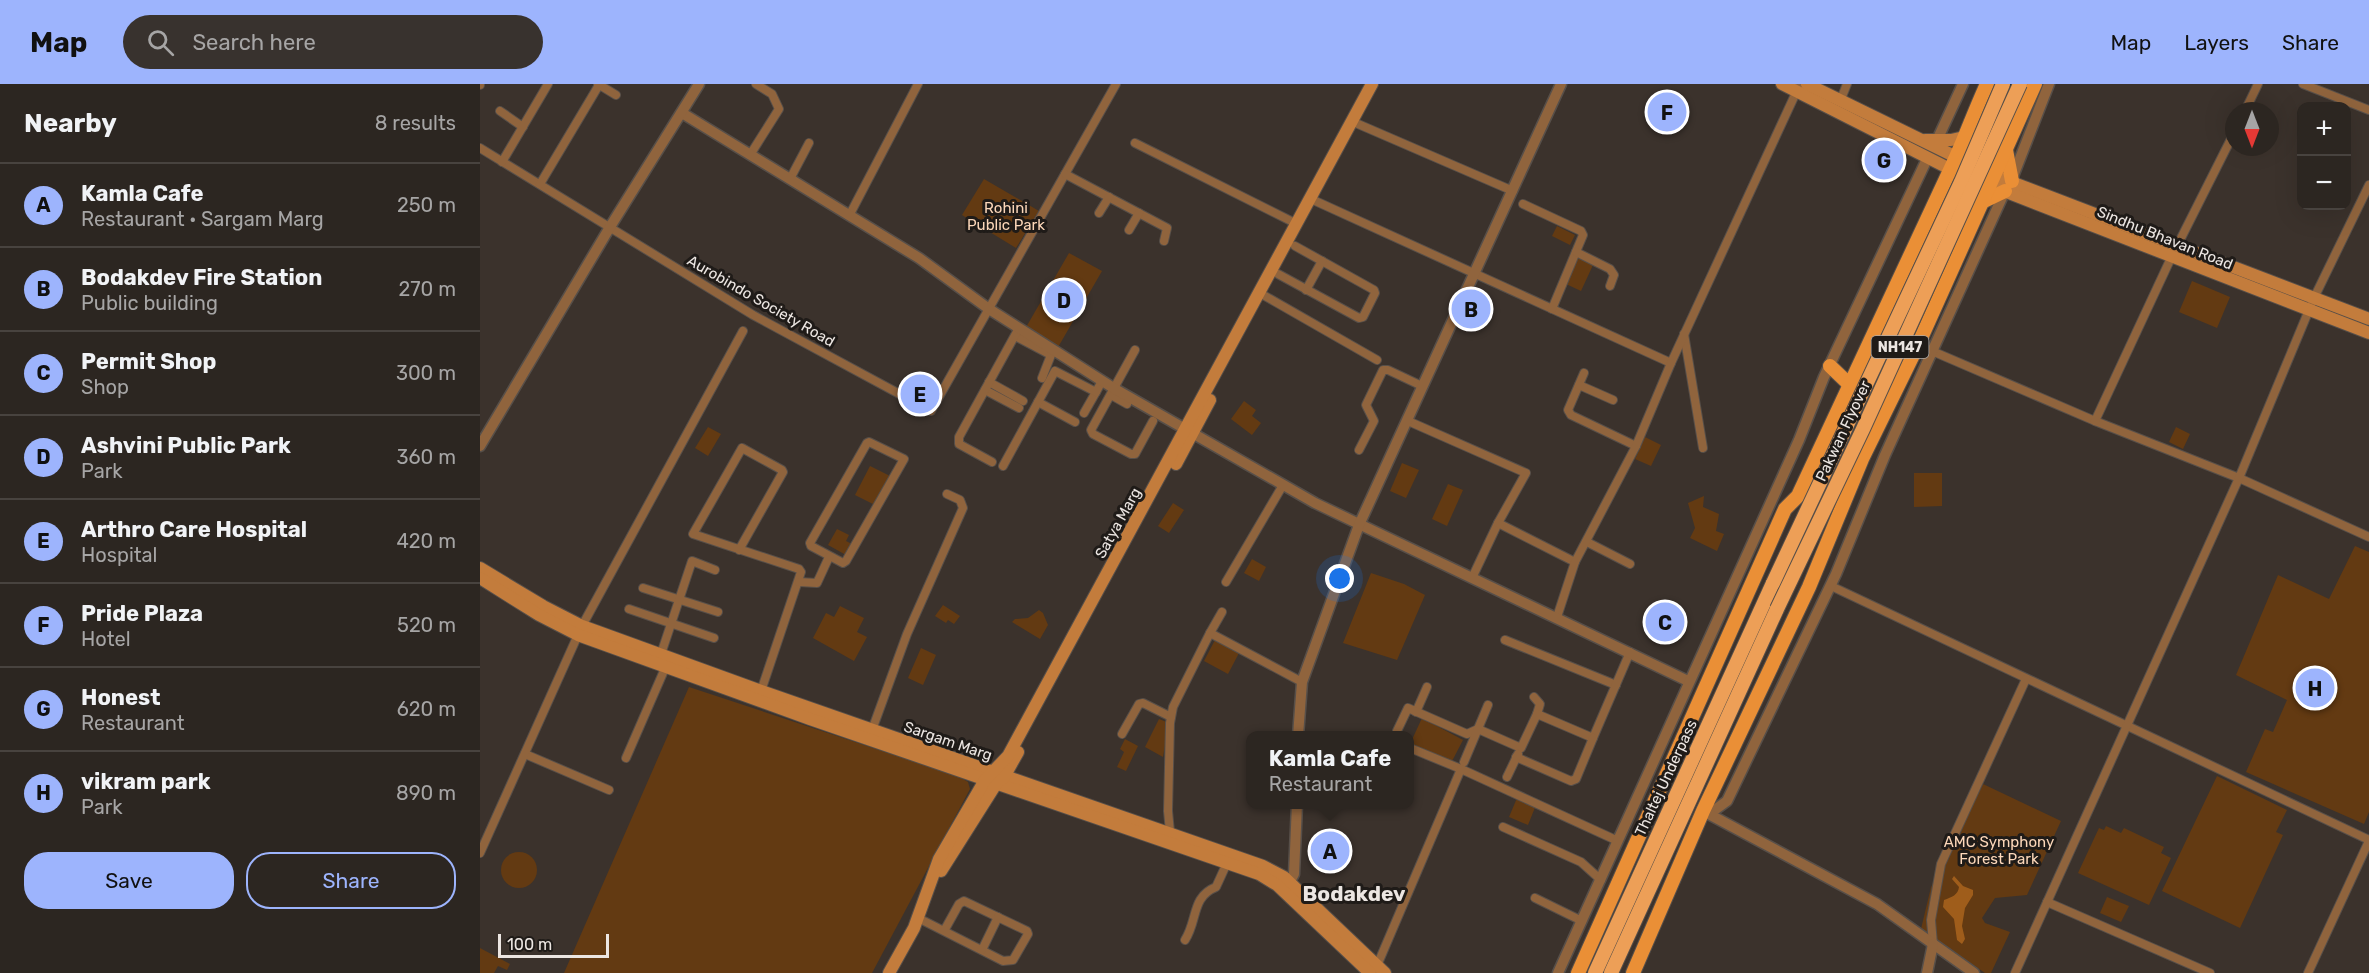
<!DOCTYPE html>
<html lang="en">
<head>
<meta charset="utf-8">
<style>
  :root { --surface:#2c2621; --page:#38322e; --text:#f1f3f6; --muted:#a6a5a5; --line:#48433f; --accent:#9db4fd }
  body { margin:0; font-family:Rubik,sans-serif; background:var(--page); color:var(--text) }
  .controls { position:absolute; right:18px; top:18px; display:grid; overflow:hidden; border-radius:12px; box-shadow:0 6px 24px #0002 }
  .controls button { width:54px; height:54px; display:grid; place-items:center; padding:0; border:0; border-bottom:2px solid var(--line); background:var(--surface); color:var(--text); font:30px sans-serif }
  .compass { position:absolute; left:1745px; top:18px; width:54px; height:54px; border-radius:50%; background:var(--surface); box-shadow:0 6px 24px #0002; rotate:180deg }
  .scale { position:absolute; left:18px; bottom:15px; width:111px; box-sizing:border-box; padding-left:6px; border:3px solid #ece6e2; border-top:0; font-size:16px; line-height:21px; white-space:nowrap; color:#ece6e2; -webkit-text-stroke:4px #1f1b18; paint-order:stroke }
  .you { position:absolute; left:860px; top:495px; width:21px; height:21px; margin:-15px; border:4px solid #fff; border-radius:50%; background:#1a73e8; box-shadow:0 0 0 9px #1a73e833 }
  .badge { display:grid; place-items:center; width:39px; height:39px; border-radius:50%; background:var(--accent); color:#111; font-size:20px; font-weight:700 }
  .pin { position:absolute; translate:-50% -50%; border:3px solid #fff; box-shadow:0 2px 6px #0006 }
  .popup { position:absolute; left:766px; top:647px; width:168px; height:78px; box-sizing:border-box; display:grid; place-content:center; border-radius:12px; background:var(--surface); filter:drop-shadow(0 2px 4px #0005); font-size:20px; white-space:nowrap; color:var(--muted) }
  .popup b { font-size:22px; color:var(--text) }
  .popup::after { content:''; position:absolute; left:50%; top:100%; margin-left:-12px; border:12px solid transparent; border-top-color:var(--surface) }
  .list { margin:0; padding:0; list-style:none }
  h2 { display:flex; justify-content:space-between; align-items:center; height:78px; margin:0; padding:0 24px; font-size:26px }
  h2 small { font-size:20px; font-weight:400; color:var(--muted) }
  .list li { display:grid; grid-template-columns:39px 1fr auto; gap:18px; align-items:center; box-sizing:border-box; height:84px; padding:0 24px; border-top:2px solid var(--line) }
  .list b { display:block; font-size:22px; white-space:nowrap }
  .list p { margin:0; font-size:20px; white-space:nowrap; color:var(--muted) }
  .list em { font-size:20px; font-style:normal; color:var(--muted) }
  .actions { display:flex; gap:12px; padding:18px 24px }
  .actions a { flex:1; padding:14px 0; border:2px solid var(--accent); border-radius:24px; text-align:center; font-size:21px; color:var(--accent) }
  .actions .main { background:var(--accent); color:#111 }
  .icon { flex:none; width:33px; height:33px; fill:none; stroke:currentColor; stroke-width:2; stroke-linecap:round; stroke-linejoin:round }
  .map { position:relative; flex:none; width:1889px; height:889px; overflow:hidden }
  header { display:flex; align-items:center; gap:36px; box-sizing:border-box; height:84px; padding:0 30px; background:var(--accent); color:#111 }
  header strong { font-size:28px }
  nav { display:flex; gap:33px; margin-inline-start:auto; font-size:21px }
  .search { width:420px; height:54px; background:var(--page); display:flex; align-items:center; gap:15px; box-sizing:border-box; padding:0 21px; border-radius:33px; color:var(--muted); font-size:22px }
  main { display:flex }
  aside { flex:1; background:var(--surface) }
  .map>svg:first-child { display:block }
</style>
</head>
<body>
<header>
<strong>Map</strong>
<div class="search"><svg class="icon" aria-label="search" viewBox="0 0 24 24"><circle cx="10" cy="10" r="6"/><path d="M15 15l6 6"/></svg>Search here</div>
<nav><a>Map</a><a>Layers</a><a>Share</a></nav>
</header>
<main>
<aside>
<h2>Nearby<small>8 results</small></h2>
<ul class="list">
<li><span class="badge">A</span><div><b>Kamla Cafe</b><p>Restaurant · Sargam Marg</p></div><em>250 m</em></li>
<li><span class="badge">B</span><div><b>Bodakdev Fire Station</b><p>Public building</p></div><em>270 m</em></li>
<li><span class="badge">C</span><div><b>Permit Shop</b><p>Shop</p></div><em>300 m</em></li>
<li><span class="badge">D</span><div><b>Ashvini Public Park</b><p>Park</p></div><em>360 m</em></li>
<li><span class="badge">E</span><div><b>Arthro Care Hospital</b><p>Hospital</p></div><em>420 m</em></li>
<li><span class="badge">F</span><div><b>Pride Plaza</b><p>Hotel</p></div><em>520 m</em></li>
<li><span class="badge">G</span><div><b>Honest</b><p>Restaurant</p></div><em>620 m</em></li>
<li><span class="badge">H</span><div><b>vikram park</b><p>Park</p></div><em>890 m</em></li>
</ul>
<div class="actions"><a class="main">Save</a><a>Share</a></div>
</aside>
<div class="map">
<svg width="1889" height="889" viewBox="0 0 1889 889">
  <rect width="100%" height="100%" fill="#3b322c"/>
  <g fill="#633a12">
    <path d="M504,95L559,127L536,164L482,131Z"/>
    <path d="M1077,142L1095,151L1090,161L1072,152Z"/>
    <path d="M589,169L622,187L577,265L545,245Z"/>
    <path d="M1098,174L1113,181L1101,207L1086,200Z"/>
    <path d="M1712,197L1750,213L1737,244L1699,228Z"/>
    <path d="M764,317L776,326L772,332L781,339L772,351L751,335Z"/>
    <path d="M228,343L241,350L228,372L215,364Z"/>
    <path d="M1696,343L1710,350L1703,365L1689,358Z"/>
    <path d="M1165,353L1181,361L1171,382L1155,375Z"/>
    <path d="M922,379L939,386L926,414L910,407Z"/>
    <path d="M390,382L410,392L395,421L375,411Z"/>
    <path d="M1434,389H1462V422L1434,423Z"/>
    <path d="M968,400L983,406L967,442L952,435Z"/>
    <path d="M1224,412L1223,423L1239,430L1236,447L1244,450L1237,467L1210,454L1215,444L1208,419Z"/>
    <path d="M693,419L704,426L689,449L678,442Z"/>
    <path d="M357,445L369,451L366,457L372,460L366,471L348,461Z"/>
    <path d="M1875,462L1889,468V728L1884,740L1766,688L1785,645L1793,648L1807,616L1756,591L1798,491L1849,515Z"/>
    <path d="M772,475L786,483L779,497L764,489Z"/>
    <path d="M891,489L924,500L945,511L917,576L863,559Z"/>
    <path d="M463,521L480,532L474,540L468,536L466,539L455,532Z"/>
    <path d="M360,522L384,534L377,548L387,553L374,577L333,554L346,529L354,533Z"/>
    <path d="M559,526L563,529L568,541L560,555L532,538L535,535L548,534Z"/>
    <path d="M735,556L759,569L748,590L724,577Z"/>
    <path d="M441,564L456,571L443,601L428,594Z"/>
    <path d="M209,603L478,692L488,698L490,705L392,889H84Z"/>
    <path d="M942,634L983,656L970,681L930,660Z"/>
    <path d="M679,635L689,639L683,673L665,663Z"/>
    <path d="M645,655L658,662L646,687L637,683L644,668L640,665Z"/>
    <path d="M1737,692L1807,726L1796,748L1803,751L1760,844L1682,807Z"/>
    <path d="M1503,700L1581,737L1547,811L1515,814L1502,834L1505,839L1530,848L1511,889H1505L1441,845L1451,803Z"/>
    <path d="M1037,714L1056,721L1048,741L1029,733Z"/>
    <path d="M1626,742L1641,749L1644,744L1684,763L1681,769L1691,774L1669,821L1598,789L1619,744L1624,746Z"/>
    <circle cx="39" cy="786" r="18"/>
    <path d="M1627,813L1649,822L1641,838L1620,829Z"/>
    <path d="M0,864L30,880L27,886L18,882L14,889H0Z"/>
  </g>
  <path fill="#9f5d1b" d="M1474,792L1483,802L1493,806V811L1485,824L1482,842L1485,855L1482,860L1477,856L1474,835L1463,823L1464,816C1472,813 1478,811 1479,803L1472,795Z"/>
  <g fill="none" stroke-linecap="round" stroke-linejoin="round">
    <defs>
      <g id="minor">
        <path d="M118,0L136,11"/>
        <path d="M1823,0L1889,26"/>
        <path d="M0,1V0"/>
        <path d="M1361,15L1367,0"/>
        <path d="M20,27L43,43"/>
        <path d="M1765,27L1778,0"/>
        <path d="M878,40L1033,107"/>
        <path d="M655,59L817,140"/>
        <path d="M0,64L273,231L451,327L636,0"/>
        <path d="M270,71L299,25L292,10L276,0"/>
        <path d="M22,78L68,0"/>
        <path d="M585,90L687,144L684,157"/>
        <path d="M310,95L329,59"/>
        <path d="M60,100L119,1"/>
        <path d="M831,115L1191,279"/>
        <path d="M1043,120L1101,147L1103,151L1072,225"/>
        <path d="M619,129L629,113"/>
        <path d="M369,132L438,0"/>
        <path d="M649,146L659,129"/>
        <path d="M1096,168L1130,185L1134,191L1130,202"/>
        <path d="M798,190L879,234L883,233L895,209L894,206L815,162"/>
        <path d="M826,206L842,177"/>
        <path d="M785,212L897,276"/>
        <path d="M1204,250L1223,364"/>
        <path d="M535,252L571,271L562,294"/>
        <path d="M1438,261L1615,337L1759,394L1889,453"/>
        <path d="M655,266L611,346L613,350L651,370H655L673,337"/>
        <path d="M1104,289L1088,326L1091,331L1156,362"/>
        <path d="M509,298L543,317"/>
        <path d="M1099,301L1133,316"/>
        <path d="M505,306L539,324"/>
        <path d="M631,311L647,320"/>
        <path d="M558,318L595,338"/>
        <path d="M604,329L616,308"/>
        <path d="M928,337L1046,389L1018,439L992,494"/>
        <path d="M1615,337L1691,174L1754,49"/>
        <path d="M389,358L424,375L366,477L363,479L331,462L330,459L387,359Z"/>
        <path d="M879,366L894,337L886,321L903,286H908L942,302"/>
        <path d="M512,378L479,360V353L539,244"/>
        <path d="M523,382L575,287L616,308L622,297"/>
        <path d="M1018,439L1095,478"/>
        <path d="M1107,458L1150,480"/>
        <path d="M259,466L303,388L302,386L262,364L213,450L319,485L321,488L281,607"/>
        <path d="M319,498L337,499L349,473"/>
        <path d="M746,498L803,401"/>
        <path d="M1351,502L1889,756"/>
        <path d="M163,504L238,528"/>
        <path d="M149,525L234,554"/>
        <path d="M1077,533L1095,478L1156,362L1191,279L1320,0"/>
        <path d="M730,549L742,528"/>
        <path d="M1025,556L1136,601"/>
        <path d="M181,570L212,477L235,486"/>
        <path d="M1054,613L1060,620L1057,630"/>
        <path d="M936,628L947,603"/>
        <path d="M392,646L427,550L483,424L480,416L467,410"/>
        <path d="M917,647L928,624L987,650L998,645L1041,664L1057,630L1113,654L1150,568"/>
        <path d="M642,650L659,620L663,619L691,633"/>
        <path d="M930,664L981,685"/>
        <path d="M45,670L129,706"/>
        <path d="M1036,673L1091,697L1096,695L1113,654"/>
        <path d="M146,674L186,582"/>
        <path d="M984,678L1008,621"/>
        <path d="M1027,693L1038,670"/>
        <path d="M1023,743L1101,778L1121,796"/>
        <path d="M690,748L688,727L690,639L693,623L730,549L822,598"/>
        <path d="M0,769L102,542L263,247"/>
        <path d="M1055,814L1102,837"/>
        <path d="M1567,818L1730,889"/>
        <path d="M444,837L523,877L533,876L548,850L547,847L484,817L479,820L464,847"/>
        <path d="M705,856C718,836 711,813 736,803L747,779"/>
        <path d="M1453,860L1451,836L1461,780L1546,595"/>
        <path d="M502,866L518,833"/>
        <path d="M896,884L981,685L1138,757"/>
        <path d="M1535,889L1759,394L1834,214L1889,101"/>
        <path d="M1828,889L1889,757"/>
      </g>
      <g id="tertiary">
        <path d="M202,29L439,174L509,225L635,305L835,419L1208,597"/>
        <path d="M1458,54L1483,0"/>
        <path d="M1532,95L1569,0"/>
        <path d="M0,362L130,143L219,0"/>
        <path d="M818,652L822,598L879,441L1081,0"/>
        <path d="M1223,727L1236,725L1247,717L1356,490L1405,371L1525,107"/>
        <path d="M1223,727L1397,820L1494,889"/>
        <path d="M806,805L814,790L817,720"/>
        <path d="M1078,889L1319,356L1344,293L1447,75"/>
        <path d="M1447,889L1453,860"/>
      </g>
      <g id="secondary">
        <path d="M1302,0L1478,89"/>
        <path d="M1327,0L1513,91L1889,235"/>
        <path d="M1445,56H1471L1484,53"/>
        <path d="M1516,104L1889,249"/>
        <path d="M696,380L730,316"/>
        <path d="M0,484L63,522L102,542L281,607L783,782L804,793L905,889"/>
        <path d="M0,494L59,531L98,551L330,635L779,790L797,801L890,889"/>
        <path d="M461,787L516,700L524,693L538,668"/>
        <path d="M409,889L434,844L459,775L505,696L528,672L892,0"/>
      </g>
      <g id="primary">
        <path d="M1526,66L1532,97"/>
        <path d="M1500,119L1525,107"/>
        <path d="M1350,282L1371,302"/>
        <path d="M1098,889L1305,425L1318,412C1369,303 1420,193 1471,84C1484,57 1494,28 1507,0"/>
        <path d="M1153,889L1223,727L1329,503L1382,375L1438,261L1555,0"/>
      </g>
      <g id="trunk">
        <path d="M1115,889L1293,499"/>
        <path d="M1131,889L1297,525"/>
      </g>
    </defs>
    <use href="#minor" stroke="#574f49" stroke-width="10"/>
    <use href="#tertiary" stroke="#574f49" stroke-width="13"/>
    <use href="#secondary" stroke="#574f49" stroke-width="14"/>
    <use href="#primary" stroke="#574f49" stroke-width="16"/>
    <use href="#trunk" stroke="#574f49" stroke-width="16"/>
    <use href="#minor" stroke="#90643d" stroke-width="8"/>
    <use href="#tertiary" stroke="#90643d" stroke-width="10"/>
    <use href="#secondary" stroke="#c37c3c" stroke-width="12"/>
    <use href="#primary" stroke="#ea8f36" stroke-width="14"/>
    <use href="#trunk" stroke="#ed9f57" stroke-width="14"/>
    <defs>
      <g id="trunk-bridge">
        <path d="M1293,499L1481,98L1523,0"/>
        <path d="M1297,525L1383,345L1540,0"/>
      </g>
    </defs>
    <use href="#trunk-bridge" stroke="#574f49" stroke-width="16" stroke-linecap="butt"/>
    <use href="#trunk-bridge" stroke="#ed9f57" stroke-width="14"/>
  </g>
  <g text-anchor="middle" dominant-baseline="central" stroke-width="6" stroke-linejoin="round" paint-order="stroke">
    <rect fill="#1f1b18" stroke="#aea9a5" stroke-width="1.5" x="1391.5" y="252" width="57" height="22" rx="4.5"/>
    <g font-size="14" font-weight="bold" fill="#ece6e2">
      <text x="1420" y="263">NH147</text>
    </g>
    <g font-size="15" fill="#fcd7b9" stroke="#1f1b18">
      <text x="526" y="124">Rohini<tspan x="526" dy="17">Public Park</tspan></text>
      <text x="1519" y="758">AMC Symphony<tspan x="1519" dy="17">Forest Park</tspan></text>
    </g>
    <g font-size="15" fill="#ece6e2" stroke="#1f1b18">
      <text transform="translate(1685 154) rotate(22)">Sindhu Bhavan Road</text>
      <text transform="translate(281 217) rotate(30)">Aurobindo Society Road</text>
      <text transform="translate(1363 347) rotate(-65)">Pakwan Flyover</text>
      <text transform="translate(638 439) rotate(-61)">Satya Marg</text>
      <text transform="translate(468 657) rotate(19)">Sargam Marg</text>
      <text transform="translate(1186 694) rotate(-65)">Thaltej Underpass</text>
    </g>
    <g font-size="21" font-weight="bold" fill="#ece6e2" stroke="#1f1b18">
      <text x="874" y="809">Bodakdev</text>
    </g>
  </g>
</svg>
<div class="controls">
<button>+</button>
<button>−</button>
</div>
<svg class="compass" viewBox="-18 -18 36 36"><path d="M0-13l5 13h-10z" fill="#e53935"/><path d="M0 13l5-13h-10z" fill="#a6a5a5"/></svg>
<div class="scale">100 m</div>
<div class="you"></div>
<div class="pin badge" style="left:850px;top:767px">A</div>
<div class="popup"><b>Kamla Cafe</b>Restaurant</div>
<div class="pin badge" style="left:991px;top:225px">B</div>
<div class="pin badge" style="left:1185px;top:538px">C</div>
<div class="pin badge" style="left:584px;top:216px">D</div>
<div class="pin badge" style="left:440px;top:310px">E</div>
<div class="pin badge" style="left:1187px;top:28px">F</div>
<div class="pin badge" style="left:1404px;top:76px">G</div>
<div class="pin badge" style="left:1835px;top:604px">H</div>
</div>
</main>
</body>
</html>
